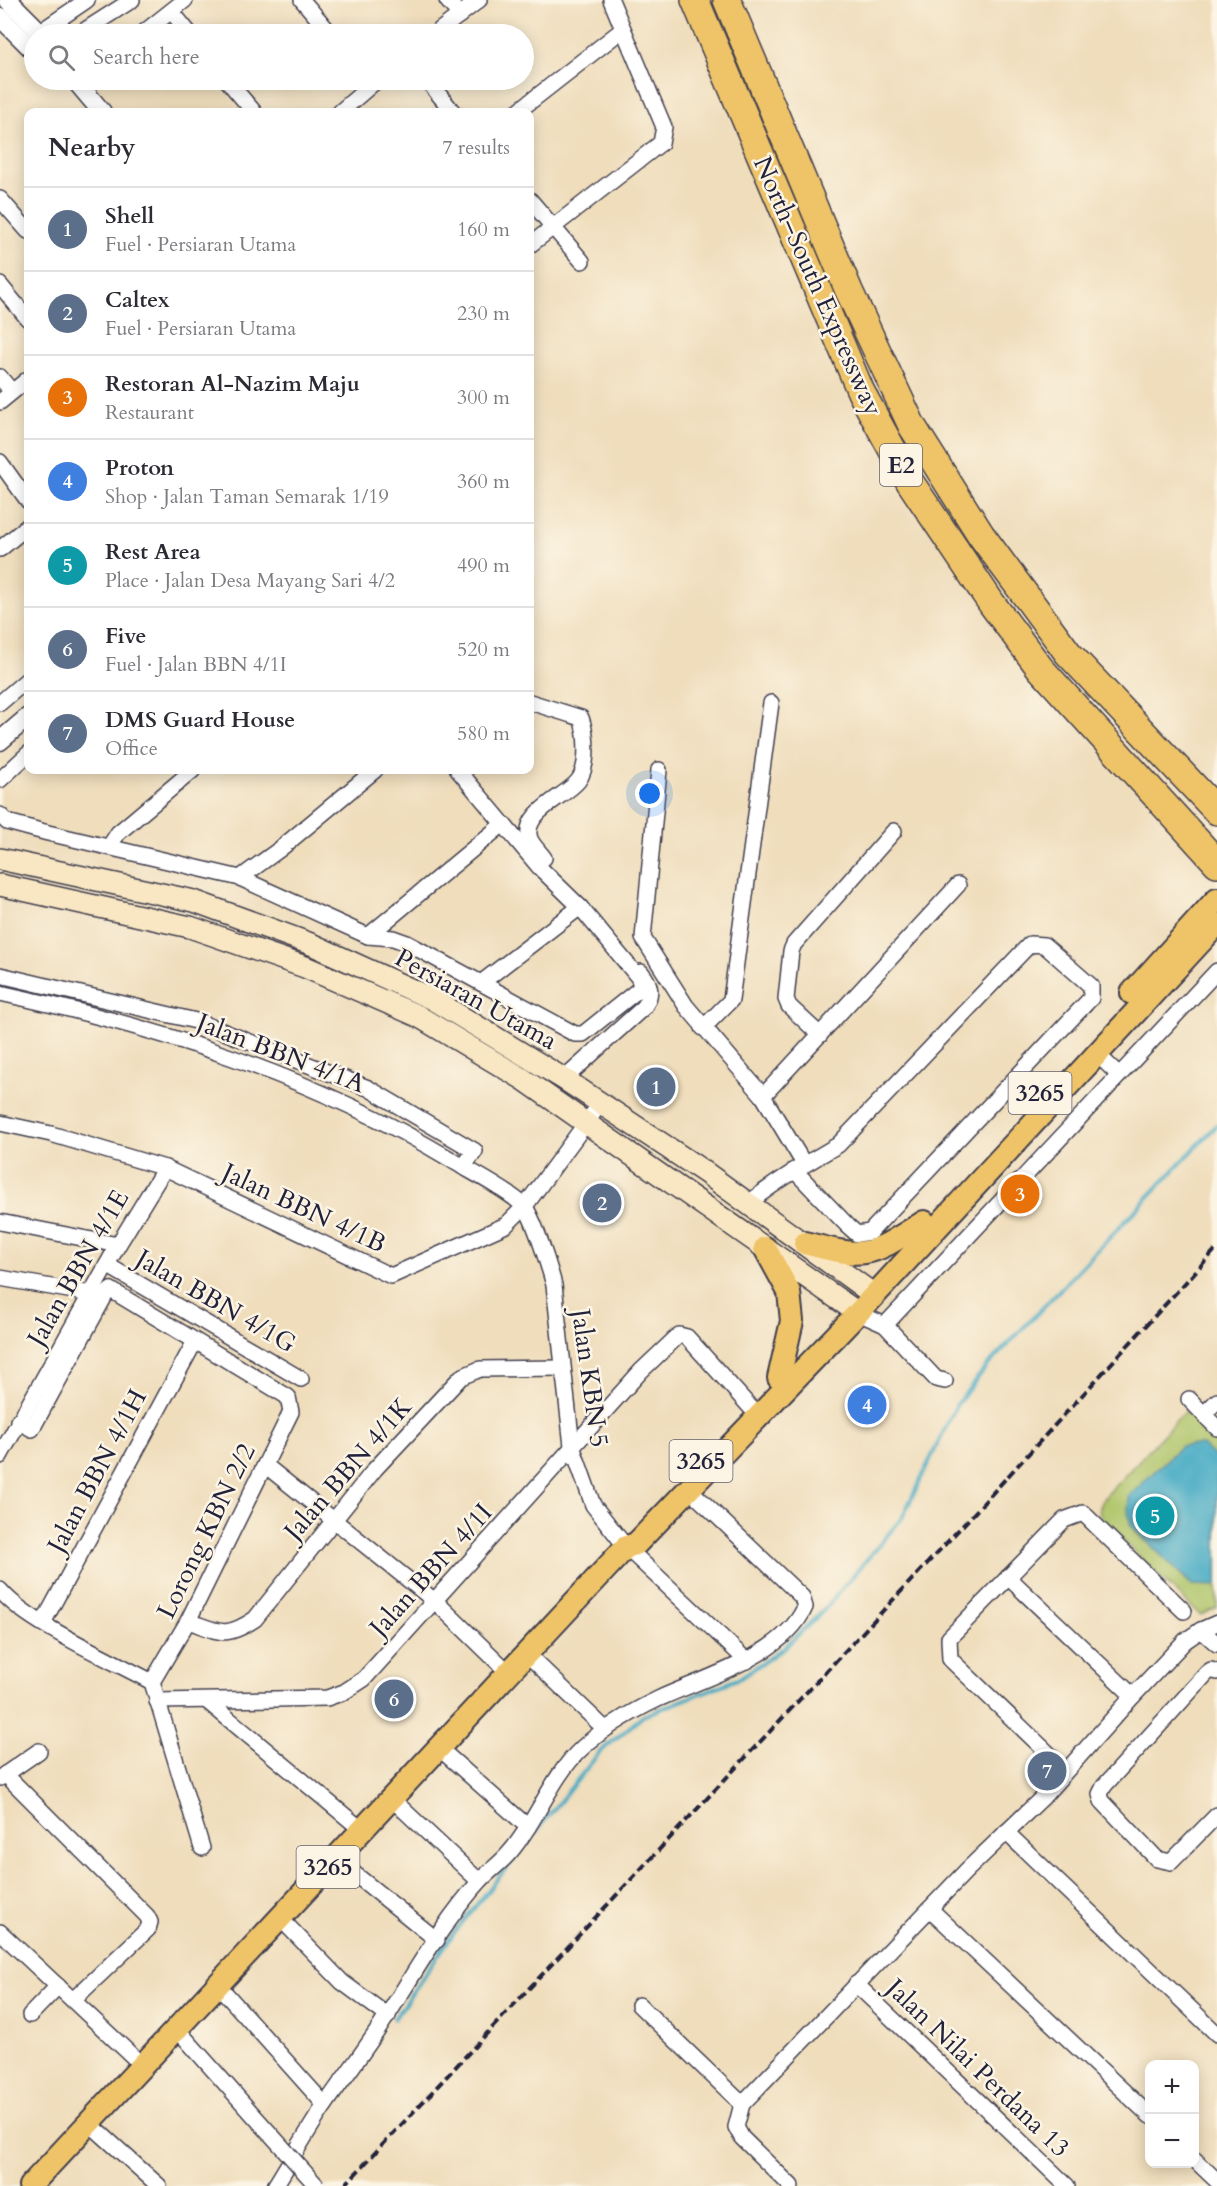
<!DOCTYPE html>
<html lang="en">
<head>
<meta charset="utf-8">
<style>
  :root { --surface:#fff; --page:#f7f7f7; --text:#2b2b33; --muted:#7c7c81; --line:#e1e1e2; --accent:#c8321e }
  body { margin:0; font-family:Cardo,serif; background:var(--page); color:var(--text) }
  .controls { position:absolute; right:18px; bottom:18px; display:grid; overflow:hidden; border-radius:12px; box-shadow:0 3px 15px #0003 }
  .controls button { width:54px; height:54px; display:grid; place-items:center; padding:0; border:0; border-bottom:2px solid var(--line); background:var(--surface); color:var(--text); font:30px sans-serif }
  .you { position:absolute; left:650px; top:794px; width:21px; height:21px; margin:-15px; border:4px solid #fff; border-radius:50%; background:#1a73e8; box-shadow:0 0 0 9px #1a73e833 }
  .badge { display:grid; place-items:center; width:39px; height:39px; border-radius:50%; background:var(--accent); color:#fff; font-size:20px; font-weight:700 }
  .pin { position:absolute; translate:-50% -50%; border:3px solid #fff; box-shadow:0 2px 6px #0006 }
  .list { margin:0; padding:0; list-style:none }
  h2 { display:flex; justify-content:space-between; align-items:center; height:78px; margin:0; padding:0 24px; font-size:26px }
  h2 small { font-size:20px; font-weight:400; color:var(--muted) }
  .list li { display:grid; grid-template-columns:39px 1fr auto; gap:18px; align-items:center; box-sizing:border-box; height:84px; padding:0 24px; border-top:2px solid var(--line) }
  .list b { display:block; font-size:22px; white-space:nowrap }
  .list p { margin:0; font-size:20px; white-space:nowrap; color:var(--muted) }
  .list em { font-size:20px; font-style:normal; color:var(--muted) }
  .icon { flex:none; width:33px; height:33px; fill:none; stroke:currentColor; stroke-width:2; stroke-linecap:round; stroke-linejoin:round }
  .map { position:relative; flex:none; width:1217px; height:2186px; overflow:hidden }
  .search { position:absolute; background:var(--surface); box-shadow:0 3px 15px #0003; left:24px; top:24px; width:510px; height:66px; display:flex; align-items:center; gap:15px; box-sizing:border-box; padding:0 21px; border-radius:33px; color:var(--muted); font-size:22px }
  .panel { position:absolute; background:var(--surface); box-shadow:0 3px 15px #0003; left:24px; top:108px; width:510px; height:666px; border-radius:12px }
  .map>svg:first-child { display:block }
</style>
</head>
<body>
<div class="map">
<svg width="1217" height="2186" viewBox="0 0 1217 2186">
  <rect width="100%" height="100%" fill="#fcf5e5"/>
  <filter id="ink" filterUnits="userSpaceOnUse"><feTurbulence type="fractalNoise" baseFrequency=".0167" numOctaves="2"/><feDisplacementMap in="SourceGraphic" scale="12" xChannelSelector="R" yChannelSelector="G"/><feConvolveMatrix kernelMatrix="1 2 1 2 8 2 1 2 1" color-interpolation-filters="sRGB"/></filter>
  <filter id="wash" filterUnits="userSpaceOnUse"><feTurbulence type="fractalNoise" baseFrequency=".008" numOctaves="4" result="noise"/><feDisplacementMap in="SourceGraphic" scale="24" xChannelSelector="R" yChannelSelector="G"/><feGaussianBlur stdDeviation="1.35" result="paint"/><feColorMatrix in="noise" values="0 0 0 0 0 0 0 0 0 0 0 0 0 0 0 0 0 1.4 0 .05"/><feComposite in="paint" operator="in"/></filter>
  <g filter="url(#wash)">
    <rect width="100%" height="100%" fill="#efddbb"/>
    <path fill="#afc469" stroke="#687352" stroke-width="1.5" d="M1187,1409L1217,1440V1608L1200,1615L1104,1522L1099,1511L1103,1499Z"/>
    <path fill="#44aac4" stroke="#336680" stroke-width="1.5" d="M1202,1445L1217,1459V1586L1192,1585L1131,1526L1128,1512L1129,1496L1181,1446Z"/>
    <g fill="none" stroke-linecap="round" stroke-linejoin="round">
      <path stroke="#44aac4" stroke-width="4" d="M394,2019L453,1934L600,1752L643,1716L740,1678L785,1647L824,1610L902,1518L957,1404L987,1366L1217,1125"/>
    </g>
  </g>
  <g filter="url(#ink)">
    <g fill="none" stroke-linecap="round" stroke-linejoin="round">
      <defs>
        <g id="minor">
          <path d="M302,0L331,34"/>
          <path d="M447,0L460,15"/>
          <path d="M172,12L190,34"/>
          <path d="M37,34L87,0"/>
          <path d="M79,34L132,0"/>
          <path d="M142,34L185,0"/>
          <path d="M435,34L479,0"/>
          <path d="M227,80L254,112"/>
          <path d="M427,80L453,112"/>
          <path d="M340,112L377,80"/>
          <path d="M517,112L622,30"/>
          <path d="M0,199L28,231"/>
          <path d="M530,200L582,261"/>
          <path d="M530,245L661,143L664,127L611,0"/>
          <path d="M0,285L28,319"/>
          <path d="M0,377L12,392"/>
          <path d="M0,402L28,379"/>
          <path d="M0,462L28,501"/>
          <path d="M0,549L28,526"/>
          <path d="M530,702L581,718C587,734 589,767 578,781C565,797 521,813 530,839C533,846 540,852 544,858"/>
          <path d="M0,703L28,679"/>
          <path d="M659,770L643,938L686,1006L763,1096L804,1164"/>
          <path d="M0,780L28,754"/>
          <path d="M0,815L7,822L48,833L240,878L368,936L503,824"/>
          <path d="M109,847L118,833L193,770"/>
          <path d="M240,878L280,849L375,770"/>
          <path d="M368,936L393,938L407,943L575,1034H583L638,990L641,984L638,977L580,907L540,868L458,770"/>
          <path d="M0,975L196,1021L368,1088L475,1151L463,1167"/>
          <path d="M481,983L580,907"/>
          <path d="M0,993C157,1027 312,1076 450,1159C471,1172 506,1189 523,1205C533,1214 550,1270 554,1285L572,1446L593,1505L626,1547L747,1661"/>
          <path d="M703,1028L731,1000L771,703"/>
          <path d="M820,1035L789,1006L786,999L791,951L794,944L894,831"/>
          <path d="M1097,1054L1119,1075"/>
          <path d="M564,1079L644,1007C653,994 651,984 641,972"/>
          <path d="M763,1096L958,885"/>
          <path d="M0,1123L51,1134L165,1168L391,1276L506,1225L525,1206L600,1104"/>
          <path d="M750,1202C778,1180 807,1163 838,1145L1030,944L1044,945L1091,986V998L870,1232L857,1234L848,1226L794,1170"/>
          <path d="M0,1222L118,1245"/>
          <path d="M107,1265L301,1379"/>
          <path d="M0,1278L91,1294"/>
          <path d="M858,1313L885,1325L936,1379L945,1381"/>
          <path d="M885,1325L1217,971"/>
          <path d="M1189,1399L1217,1428"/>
          <path d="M1204,1414L1217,1401"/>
          <path d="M18,1421L32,1429L106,1294L111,1290L288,1397L291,1412L188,1621L152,1682"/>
          <path d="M0,1456L118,1245L165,1168"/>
          <path d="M265,1465L436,1602L509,1673"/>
          <path d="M1008,1577L1133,1696"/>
          <path d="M0,1590C27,1623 112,1660 152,1682L202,1848"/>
          <path d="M188,1621C220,1632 225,1639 255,1619L375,1469L461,1377L480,1369L562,1368"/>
          <path d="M43,1623L194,1343"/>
          <path d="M1201,1630L1217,1644"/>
          <path d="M527,1654L605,1729"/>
          <path d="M1217,1672L1211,1670L1207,1673L1104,1786L1100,1794L1102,1801L1157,1859L1171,1862L1217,1815"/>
          <path d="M157,1701L327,1698L344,1692L364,1679L641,1371L679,1335L687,1337L751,1408"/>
          <path d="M207,1701L362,1830"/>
          <path d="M439,1748L528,1827"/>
          <path d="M1051,1756L950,1659L949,1638L1064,1520L1083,1513L1184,1611"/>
          <path d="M5,1774L147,1916L150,1922L148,1929L73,2000"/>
          <path d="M0,1778L39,1751"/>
          <path d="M392,1799L479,1881"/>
          <path d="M1006,1832L1217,2034"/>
          <path d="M336,1859L437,1940"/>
          <path d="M930,1909L1150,2116"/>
          <path d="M280,1918L342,1982L388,2016"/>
          <path d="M0,1932L143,2066"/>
          <path d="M856,1984L1067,2186"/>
          <path d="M218,1985L325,2105"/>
          <path d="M639,2005L742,2104"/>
          <path d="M30,2015L58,1986"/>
          <path d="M177,2029L248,2109"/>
          <path d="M89,2123L159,2186"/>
          <path d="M1194,2159L1217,2181"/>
          <path d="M275,2186C292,2159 307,2131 325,2105C345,2076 366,2049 385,2019C414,1974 444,1920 480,1881C489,1871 501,1863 510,1852C538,1820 550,1778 582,1748C604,1728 631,1712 658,1699C703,1678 784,1656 805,1607L802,1597L689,1489"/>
          <path d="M791,2186L742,2138L736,2127L742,2104L967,1870L1043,1797L1133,1696L1185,1641L1201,1630L1217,1623"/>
        </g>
        <g id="tertiary">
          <path d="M8,0L42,34"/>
          <path d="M0,17L34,51"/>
          <path d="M75,80L102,112"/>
          <path d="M0,741L28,717"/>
        </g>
        <g id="secondary">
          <path d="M0,859L194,901L311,944L432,999L564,1079L706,1173L874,1295"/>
          <path d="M0,885L190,927L305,967L418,1016L523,1079L858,1313"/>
        </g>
        <g id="primary">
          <path d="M1132,993L1217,899"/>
          <path d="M805,1243C869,1260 869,1256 924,1222"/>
          <path d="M765,1248L789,1292L792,1321L779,1378"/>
          <path d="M30,2186L626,1547L636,1544L858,1313L1217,924"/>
        </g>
        <g id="motorway">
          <path d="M695,0L861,392L910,482L992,604L1040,668L1217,863"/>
          <path d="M727,0L849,291L912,426L981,535L1068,653L1217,811"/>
        </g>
      </defs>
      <use href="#minor" stroke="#413e4e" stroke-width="18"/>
      <use href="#tertiary" stroke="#413e4e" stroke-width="21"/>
      <use href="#secondary" stroke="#413e4e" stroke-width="24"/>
      <use href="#primary" stroke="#413e4e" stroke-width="26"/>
      <use href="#motorway" stroke="#413e4e" stroke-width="30"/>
      <use href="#minor" stroke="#fff" stroke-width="15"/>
      <use href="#tertiary" stroke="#fff" stroke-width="18"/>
      <use href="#secondary" stroke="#f9e7c3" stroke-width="21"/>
      <use href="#primary" stroke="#efc469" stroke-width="22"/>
      <use href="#motorway" stroke="#efc469" stroke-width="27"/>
      <path stroke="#22223b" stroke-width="4" stroke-dasharray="9 4.5" stroke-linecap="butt" d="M344,2186L966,1522L1217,1248"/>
      <defs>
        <path id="minor-bridge" d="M248,2109L317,2186"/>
      </defs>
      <use href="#minor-bridge" stroke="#413e4e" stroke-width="18" stroke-linecap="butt"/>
      <use href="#minor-bridge" stroke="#fff" stroke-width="15"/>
    </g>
  </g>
  <g text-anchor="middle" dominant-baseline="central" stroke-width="5" stroke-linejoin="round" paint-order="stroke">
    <g fill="#fcf5e5" stroke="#63616e" stroke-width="1.5">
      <rect x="880" y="444" width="42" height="42" rx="4.5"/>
      <rect x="1008.5" y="1072" width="63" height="42" rx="4.5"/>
      <rect x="669.5" y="1440" width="63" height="42" rx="4.5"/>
      <rect x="296.5" y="1846" width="63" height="42" rx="4.5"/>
    </g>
    <g font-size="24" font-weight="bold" fill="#22223b">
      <text x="901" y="465">E2</text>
      <text x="1040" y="1093">3265</text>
      <text x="701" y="1461">3265</text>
      <text x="328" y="1867">3265</text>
    </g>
    <g font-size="26" fill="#22223b" stroke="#fcf5e5">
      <text transform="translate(818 286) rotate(66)">North–South Expressway</text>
      <text transform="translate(476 999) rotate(29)">Persiaran Utama</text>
      <text transform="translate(281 1053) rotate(21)">Jalan BBN 4/1A</text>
      <text transform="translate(304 1208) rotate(25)">Jalan BBN 4/1B</text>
      <text transform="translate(78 1268) rotate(-60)">Jalan BBN 4/1E</text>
      <text transform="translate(216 1301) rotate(30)">Jalan BBN 4/1G</text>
      <text transform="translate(590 1378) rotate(82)">Jalan KBN 5</text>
      <text transform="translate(348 1469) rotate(-49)">Jalan BBN 4/1K</text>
      <text transform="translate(97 1471) rotate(-62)">Jalan BBN 4/1H</text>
      <text transform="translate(206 1531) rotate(-64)">Lorong KBN 2/2</text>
      <text transform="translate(431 1570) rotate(-48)">Jalan BBN 4/1I</text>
      <text transform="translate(978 2068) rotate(44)">Jalan Nilai Perdana 13</text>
    </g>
  </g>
</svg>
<div class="controls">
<button>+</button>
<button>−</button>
</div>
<div class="you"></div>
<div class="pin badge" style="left:656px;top:1087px;background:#5c6f8a">1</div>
<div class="pin badge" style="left:602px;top:1203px;background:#5c6f8a">2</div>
<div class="pin badge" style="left:1020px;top:1194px;background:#e8710a">3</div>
<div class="pin badge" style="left:867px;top:1405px;background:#3f7fe0">4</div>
<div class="pin badge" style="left:1155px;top:1516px;background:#0f9aa8">5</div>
<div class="pin badge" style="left:394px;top:1699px;background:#5c6f8a">6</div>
<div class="pin badge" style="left:1047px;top:1771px;background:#5c6f8a">7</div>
<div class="search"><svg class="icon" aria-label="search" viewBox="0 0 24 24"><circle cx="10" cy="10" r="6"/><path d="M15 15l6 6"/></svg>Search here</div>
<section class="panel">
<h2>Nearby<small>7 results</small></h2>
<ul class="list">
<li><span class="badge" style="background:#5c6f8a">1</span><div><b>Shell</b><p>Fuel · Persiaran Utama</p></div><em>160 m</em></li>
<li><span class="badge" style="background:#5c6f8a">2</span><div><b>Caltex</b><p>Fuel · Persiaran Utama</p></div><em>230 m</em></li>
<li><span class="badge" style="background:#e8710a">3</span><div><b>Restoran Al-Nazim Maju</b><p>Restaurant</p></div><em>300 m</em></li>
<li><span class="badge" style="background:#3f7fe0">4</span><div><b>Proton</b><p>Shop · Jalan Taman Semarak 1/19</p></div><em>360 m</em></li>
<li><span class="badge" style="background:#0f9aa8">5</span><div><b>Rest Area</b><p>Place · Jalan Desa Mayang Sari 4/2</p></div><em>490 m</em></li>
<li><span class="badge" style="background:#5c6f8a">6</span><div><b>Five</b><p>Fuel · Jalan BBN 4/1I</p></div><em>520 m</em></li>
<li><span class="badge" style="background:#5c6f8a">7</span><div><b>DMS Guard House</b><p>Office</p></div><em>580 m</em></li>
</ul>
</section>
</div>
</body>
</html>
